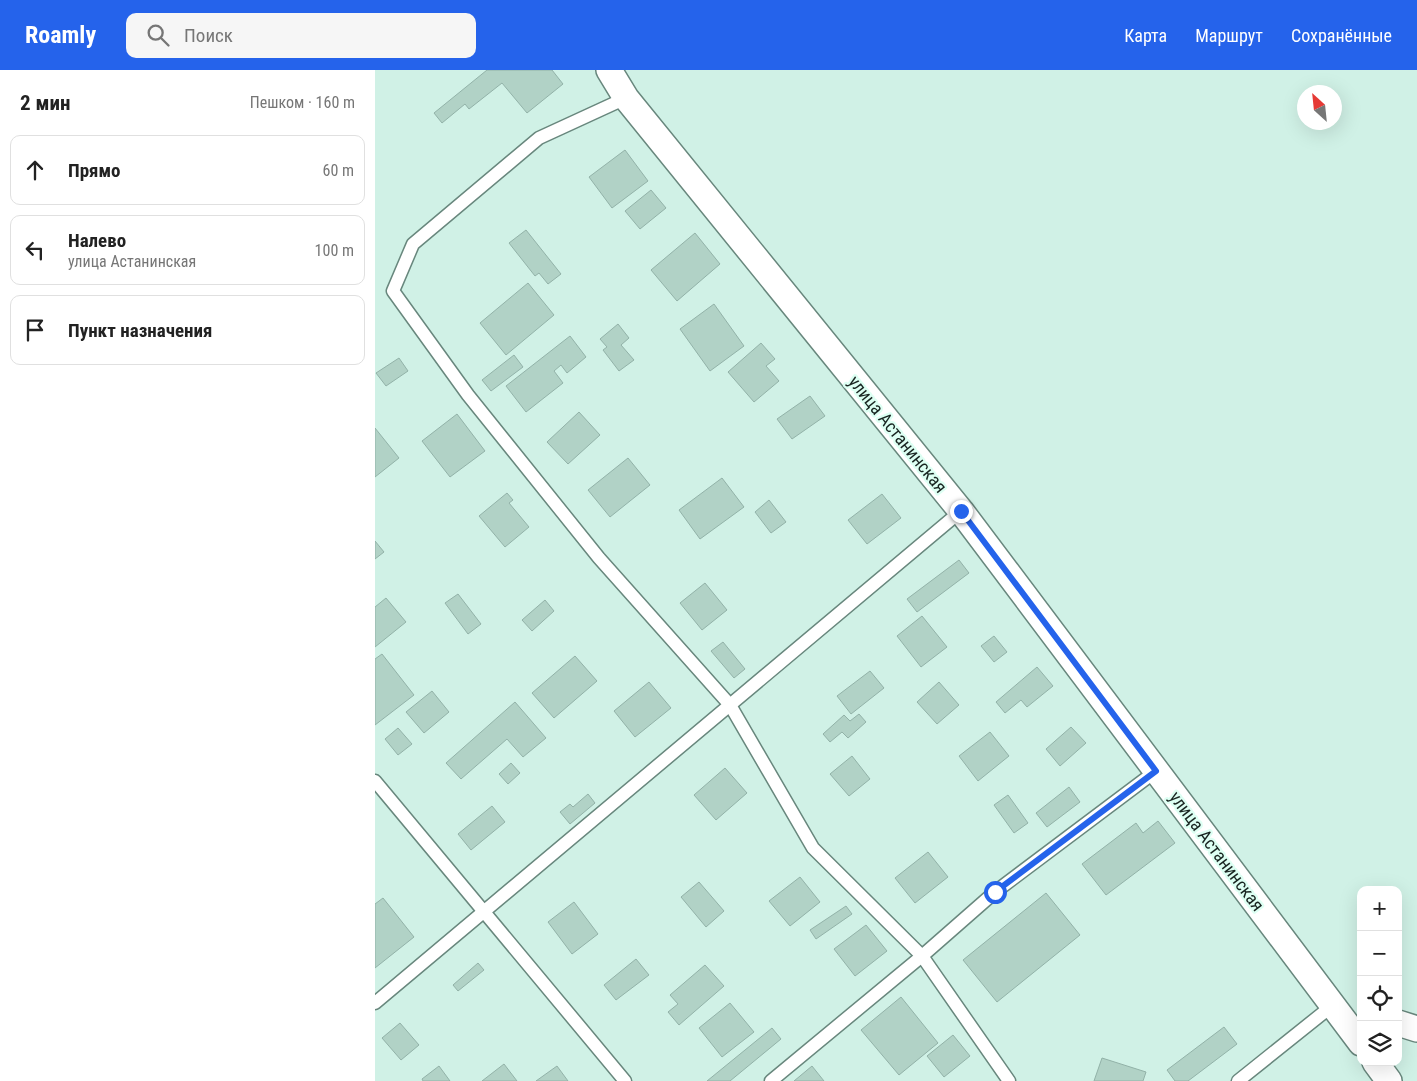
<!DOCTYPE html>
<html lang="ru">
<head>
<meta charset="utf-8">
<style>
  :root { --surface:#fff; --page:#f6f6f6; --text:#222; --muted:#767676; --line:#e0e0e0; --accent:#2563eb }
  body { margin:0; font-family:"Roboto Condensed",sans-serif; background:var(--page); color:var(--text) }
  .controls { position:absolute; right:15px; bottom:15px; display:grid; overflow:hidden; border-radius:10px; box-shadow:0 5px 20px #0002 }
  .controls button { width:45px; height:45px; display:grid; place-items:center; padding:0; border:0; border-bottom:1px solid var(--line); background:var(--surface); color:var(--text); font:25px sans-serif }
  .compass { position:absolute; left:922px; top:15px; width:45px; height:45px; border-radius:50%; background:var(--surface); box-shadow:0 5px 20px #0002; rotate:333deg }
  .stop { position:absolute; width:15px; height:15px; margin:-11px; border:4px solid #2563eb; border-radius:50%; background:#fff }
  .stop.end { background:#2563eb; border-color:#fff; box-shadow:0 1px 5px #0008 }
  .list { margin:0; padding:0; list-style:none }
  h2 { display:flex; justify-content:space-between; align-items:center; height:65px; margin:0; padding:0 20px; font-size:21px }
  h2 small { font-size:16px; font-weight:400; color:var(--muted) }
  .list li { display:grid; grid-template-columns:32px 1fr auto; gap:15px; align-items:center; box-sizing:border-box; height:70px; margin:0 10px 10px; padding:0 10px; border:1px solid var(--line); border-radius:10px }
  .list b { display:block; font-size:19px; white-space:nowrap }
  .list p { margin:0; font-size:16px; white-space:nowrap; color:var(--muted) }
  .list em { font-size:16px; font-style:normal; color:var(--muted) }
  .icon { flex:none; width:28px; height:28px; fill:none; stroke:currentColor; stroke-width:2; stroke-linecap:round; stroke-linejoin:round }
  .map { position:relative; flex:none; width:1042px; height:1011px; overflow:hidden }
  header { display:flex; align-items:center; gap:30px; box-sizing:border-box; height:70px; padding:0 25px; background:var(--accent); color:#fff }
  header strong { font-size:24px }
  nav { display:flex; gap:28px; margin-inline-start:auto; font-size:18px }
  .search { width:350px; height:45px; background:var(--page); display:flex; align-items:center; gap:12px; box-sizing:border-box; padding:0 18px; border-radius:10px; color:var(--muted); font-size:19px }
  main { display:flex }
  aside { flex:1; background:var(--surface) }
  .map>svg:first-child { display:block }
</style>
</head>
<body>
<header>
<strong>Roamly</strong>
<div class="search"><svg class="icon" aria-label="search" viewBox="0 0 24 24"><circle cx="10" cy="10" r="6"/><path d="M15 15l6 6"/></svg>Поиск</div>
<nav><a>Карта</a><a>Маршрут</a><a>Сохранённые</a></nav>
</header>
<main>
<aside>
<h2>2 мин<small>Пешком · 160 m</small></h2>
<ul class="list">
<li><svg class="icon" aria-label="ahead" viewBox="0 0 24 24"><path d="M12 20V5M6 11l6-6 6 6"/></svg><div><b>Прямо</b></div><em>60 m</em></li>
<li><svg class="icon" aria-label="left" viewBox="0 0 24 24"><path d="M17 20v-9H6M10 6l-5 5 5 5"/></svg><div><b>Налево</b><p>улица Астанинская</p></div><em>100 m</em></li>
<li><svg class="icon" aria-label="arrive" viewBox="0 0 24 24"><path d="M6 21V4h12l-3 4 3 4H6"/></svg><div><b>Пункт назначения</b></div></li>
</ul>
</aside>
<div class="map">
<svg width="1042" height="1011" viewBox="0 0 1042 1011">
  <rect width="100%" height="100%" fill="#d0f1e6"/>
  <g fill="#b1d2c6" stroke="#92b2a8">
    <path d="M112,0H177L188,14L152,43L127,13L94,39L90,34L67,53L59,43Z"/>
    <path d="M250,80L273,111L237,138L214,107Z"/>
    <path d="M276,120L291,138L265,159L250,141Z"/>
    <path d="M151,160L186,204L173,214L164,203L160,206L134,173Z"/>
    <path d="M320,163L345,194L302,231L276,200Z"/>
    <path d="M153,213L179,245L131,285L105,253Z"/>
    <path d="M339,234L369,276L335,301L305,259Z"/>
    <path d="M243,254L254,268L246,275L259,290L244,301L228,280L232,277L225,269Z"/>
    <path d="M195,266L211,287L192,303L186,295L179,301L188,313L151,342L131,316Z"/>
    <path d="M386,273L400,289L391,296L404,311L379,332L353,302Z"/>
    <path d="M139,285L148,297L116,321L107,310Z"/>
    <path d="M24,288L33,301L11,316L1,303Z"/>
    <path d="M435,326L450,346L417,369L402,349Z"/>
    <path d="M204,342L225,365L193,394L172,372Z"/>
    <path d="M82,344L110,381L75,407L47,371Z"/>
    <path d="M0,358L24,388L0,407Z"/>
    <path d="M253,388L275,415L235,447L213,420Z"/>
    <path d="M347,408L369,437L325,469L304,440Z"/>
    <path d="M132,423L138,430L134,433L154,457L130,477L104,446Z"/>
    <path d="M507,424L526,448L492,474L473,450Z"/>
    <path d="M394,430L411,452L396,463L380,442Z"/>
    <path d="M0,471L9,482L0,489Z"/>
    <path d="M584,490L594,503L542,542L532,529Z"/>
    <path d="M330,513L352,540L327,560L305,533Z"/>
    <path d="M83,524L106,554L93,564L70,533Z"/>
    <path d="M11,528L31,552L0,577V537Z"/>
    <path d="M170,530L179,541L157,561L147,550Z"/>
    <path d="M547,546L572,577L546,597L522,566Z"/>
    <path d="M619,566L632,582L619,592L606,576Z"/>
    <path d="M348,572L370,599L359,608L336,581Z"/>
    <path d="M7,584L39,625L0,655V589Z"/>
    <path d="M200,586L222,611L179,648L157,623Z"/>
    <path d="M662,597L678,616L652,637L646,630L630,643L621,632Z"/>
    <path d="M495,601L509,618L476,644L462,626Z"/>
    <path d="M274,612L296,638L260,667L239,641Z"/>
    <path d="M564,612L584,635L562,654L542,632Z"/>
    <path d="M57,621L74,642L49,663L31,642Z"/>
    <path d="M140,632L171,668L148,687L132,669L86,709L71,693Z"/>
    <path d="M484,644L491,652L473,668L467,662L455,672L448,664L469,645L475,651Z"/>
    <path d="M696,657L711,673L685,696L671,679Z"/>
    <path d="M23,658L37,674L23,685L10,669Z"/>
    <path d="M615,662L634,686L603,711L584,686Z"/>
    <path d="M477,686L495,709L474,726L455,704Z"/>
    <path d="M136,693L145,703L133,714L124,704Z"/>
    <path d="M350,698L372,723L341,750L319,725Z"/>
    <path d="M694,717L705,732L672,757L661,743Z"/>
    <path d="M213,724L220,733L195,754L185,742L195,734L198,737Z"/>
    <path d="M633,725L653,753L639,763L619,735Z"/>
    <path d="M117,736L130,752L96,780L83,764Z"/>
    <path d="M783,751L800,773L731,825L707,794L761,753L768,763Z"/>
    <path d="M553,782L573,807L540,833L520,808Z"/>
    <path d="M425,807L445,832L415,856L394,831Z"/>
    <path d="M324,812L349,841L331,857L306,827Z"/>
    <path d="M671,823L705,865L622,932L588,890Z"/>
    <path d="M8,828L39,867L0,898V834Z"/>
    <path d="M199,832L223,864L197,884L173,852Z"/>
    <path d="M471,836L477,844L441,869L435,860Z"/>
    <path d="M491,855L512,881L480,906L459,879Z"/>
    <path d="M261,889L274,905L241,930L229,915Z"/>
    <path d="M103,893L109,900L83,921L78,915Z"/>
    <path d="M330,895L349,916L304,955L293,942L303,934L295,925Z"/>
    <path d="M526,927L563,973L524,1005L486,960Z"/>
    <path d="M355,933L379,962L347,987L324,958Z"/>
    <path d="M25,953L44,975L26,990L7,968Z"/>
    <path d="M849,957L862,974L813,1011H800L792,1000Z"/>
    <path d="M397,958L406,969L355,1011H332Z"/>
    <path d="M578,965L595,986L569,1007L552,986Z"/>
    <path d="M727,988L771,1002L768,1011H719Z"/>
    <path d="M129,994L142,1011H107Z"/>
    <path d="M64,996L75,1011H48L47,1009Z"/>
    <path d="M182,996L193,1011H161Z"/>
    <path d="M437,996L449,1011H419Z"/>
  </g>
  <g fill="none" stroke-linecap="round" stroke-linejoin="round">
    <defs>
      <g id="lane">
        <path d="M251,28L164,68L38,174L18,221L93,325L224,488L355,635L438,778L547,886L634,1011"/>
        <path d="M0,711L250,1011"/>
        <path d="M0,933L586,441"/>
        <path d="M396,1011L547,886L620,822L781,701"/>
        <path d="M863,1011L958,935"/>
      </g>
      <g id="street">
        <path d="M234,0L251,28L586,441L986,973"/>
        <path d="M1023,953L1042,959"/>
        <path d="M1000,992L1014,1011"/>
      </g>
    </defs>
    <use href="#lane" stroke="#68877d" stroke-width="15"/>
    <use href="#street" stroke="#68877d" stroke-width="28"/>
    <use href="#lane" stroke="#fff" stroke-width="12"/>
    <use href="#street" stroke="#fff" stroke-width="25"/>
  </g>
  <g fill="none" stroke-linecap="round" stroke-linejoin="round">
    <path stroke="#2563eb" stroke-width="6" d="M586,441L781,701L620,822"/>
  </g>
  <g text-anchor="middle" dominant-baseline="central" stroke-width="4.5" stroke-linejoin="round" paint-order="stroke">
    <g font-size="18" fill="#182420" stroke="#ddfff3">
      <text transform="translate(523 364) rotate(51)">улица Астанинская</text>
      <text transform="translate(842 781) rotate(53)">улица Астанинская</text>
    </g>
  </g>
</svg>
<div class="controls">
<button>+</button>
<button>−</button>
<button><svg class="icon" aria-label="locate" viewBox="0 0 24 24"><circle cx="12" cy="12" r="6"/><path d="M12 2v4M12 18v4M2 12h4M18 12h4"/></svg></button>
<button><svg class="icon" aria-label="layers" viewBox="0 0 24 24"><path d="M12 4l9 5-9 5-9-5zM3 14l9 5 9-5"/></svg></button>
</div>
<svg class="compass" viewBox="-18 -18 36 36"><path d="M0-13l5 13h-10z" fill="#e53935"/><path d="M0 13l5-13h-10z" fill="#767676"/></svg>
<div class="stop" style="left:620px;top:822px"></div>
<div class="stop end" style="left:586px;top:441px"></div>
</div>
</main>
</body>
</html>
